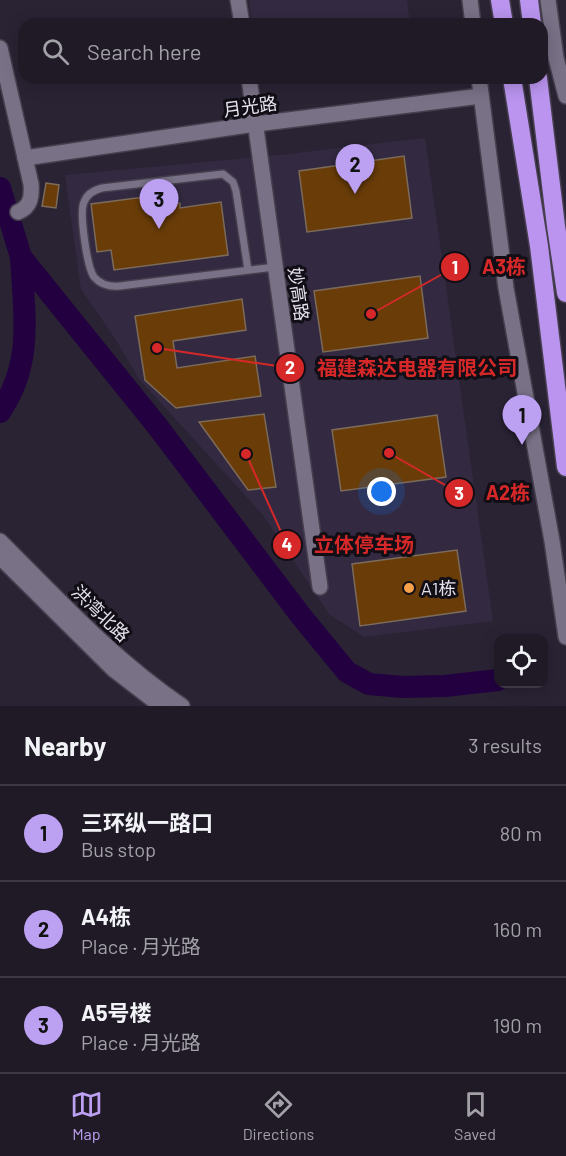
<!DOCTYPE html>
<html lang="en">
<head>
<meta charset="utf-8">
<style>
  :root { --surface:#201a27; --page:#2d2733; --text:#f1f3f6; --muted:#a2a1a7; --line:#3d3844; --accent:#bca0f2 }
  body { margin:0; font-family:Barlow,"Noto Sans SC",sans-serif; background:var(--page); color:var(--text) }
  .controls { position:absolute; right:18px; bottom:18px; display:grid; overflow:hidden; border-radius:12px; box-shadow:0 3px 15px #0003 }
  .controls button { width:54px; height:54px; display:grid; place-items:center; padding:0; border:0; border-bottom:2px solid var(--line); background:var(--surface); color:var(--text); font:30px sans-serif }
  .you { position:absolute; left:382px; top:492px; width:21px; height:21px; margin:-15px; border:4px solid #fff; border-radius:50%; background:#1a73e8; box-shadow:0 0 0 9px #1a73e833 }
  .badge { display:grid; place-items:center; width:39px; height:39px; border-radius:50%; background:var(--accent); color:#111; font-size:20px; font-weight:700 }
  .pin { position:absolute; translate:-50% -50px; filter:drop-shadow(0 2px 3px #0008) }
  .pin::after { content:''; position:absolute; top:32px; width:21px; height:18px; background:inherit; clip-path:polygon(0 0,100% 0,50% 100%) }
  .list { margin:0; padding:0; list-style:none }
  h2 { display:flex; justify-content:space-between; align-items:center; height:78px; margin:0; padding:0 24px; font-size:26px }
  h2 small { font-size:20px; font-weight:400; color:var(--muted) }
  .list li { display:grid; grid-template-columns:39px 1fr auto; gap:18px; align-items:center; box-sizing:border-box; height:96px; padding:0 24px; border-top:2px solid var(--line) }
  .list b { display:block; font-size:22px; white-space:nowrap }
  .list p { margin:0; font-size:20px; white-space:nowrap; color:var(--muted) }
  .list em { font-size:20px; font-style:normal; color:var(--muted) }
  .icon { flex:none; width:33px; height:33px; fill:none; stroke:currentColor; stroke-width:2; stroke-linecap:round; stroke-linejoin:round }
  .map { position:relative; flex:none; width:566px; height:706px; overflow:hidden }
  .search { position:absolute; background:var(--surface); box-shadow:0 3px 15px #0003; left:18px; right:18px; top:18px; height:66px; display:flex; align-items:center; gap:15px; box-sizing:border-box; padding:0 21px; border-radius:18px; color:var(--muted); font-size:22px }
  .sheet { height:366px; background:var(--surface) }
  nav { display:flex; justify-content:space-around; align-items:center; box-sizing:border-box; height:84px; border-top:2px solid var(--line); background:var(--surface); font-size:16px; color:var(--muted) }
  nav a { display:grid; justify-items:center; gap:3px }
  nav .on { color:var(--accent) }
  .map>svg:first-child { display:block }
</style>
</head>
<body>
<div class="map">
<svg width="566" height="706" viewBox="0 0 566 706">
  <rect width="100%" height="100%" fill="#2a2334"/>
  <g fill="#332a41">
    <path d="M249,0H407L410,24H252Z"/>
    <path d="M425,138L493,621L364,637L329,614L263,515L139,379L116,340L81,289L65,175L279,155Z"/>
  </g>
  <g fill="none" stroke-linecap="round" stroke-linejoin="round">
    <g stroke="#230040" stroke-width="22">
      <path d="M0,188L21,257L158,427L301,616L347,672L369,684L403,687L445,686L498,680"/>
      <path d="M0,412C34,362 24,314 21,257"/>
    </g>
  </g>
  <g fill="#6a3d08" stroke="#7c6a5a" stroke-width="1.5">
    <path d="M404,156L412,218L307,232L299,171Z"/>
    <path d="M46,183L59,185L56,208L42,206Z"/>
    <path d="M144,197L146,207L180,203V208L221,202L228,255L114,270L111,250L97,252L91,204Z"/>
    <path d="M420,276L428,338L323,352L314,291Z"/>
    <path d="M242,299L246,330L173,341L177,368L255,356L261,396L176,408L145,380L135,316Z"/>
    <path d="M264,414L276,487L248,490L199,422Z"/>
    <path d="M437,415L446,477L341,491L332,430Z"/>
    <path d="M457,550L466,611L360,626L352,564Z"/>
  </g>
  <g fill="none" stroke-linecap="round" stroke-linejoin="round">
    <defs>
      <path id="lane" d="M248,270L236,191L233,182L223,174L102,188C94,190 87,194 84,202C79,213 87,267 94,277C101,285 111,287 120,286L275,267"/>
      <g id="secondary">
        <path d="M238,0L242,24"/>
        <path d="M470,0L473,24"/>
        <path d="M548,0L556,58L566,96"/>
        <path d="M0,48L31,184C32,196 31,207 18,212"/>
        <path d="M249,78L320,587"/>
        <path d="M479,78L506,288L552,541L566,637"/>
        <path d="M25,158L256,124L481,96"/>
        <path d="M0,541C58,599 114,660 182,706"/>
        <path d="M0,557L113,669L161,706"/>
      </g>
      <g id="highway">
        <path d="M500,0L504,24"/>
        <path d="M529,0L532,24"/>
        <path d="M512,78L539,246L566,467"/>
        <path d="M538,78L556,226L566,293"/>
      </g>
    </defs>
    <use href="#lane" stroke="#463f4e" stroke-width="10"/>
    <use href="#secondary" stroke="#463f4e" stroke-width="18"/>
    <use href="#highway" stroke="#463f4e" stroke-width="21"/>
    <use href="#lane" stroke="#797186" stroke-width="7"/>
    <use href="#secondary" stroke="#797186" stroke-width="15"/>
    <use href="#highway" stroke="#ba94ef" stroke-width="18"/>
  </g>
  <circle fill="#f8a14a" stroke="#110e16" stroke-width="2" cx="409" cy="588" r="6"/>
  <g text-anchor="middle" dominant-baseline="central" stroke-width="6" stroke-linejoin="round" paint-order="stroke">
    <g font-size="18" fill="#e6e1ed" stroke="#110e16">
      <text transform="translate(250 106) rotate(-8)">月光路</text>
      <text transform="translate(299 294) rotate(82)">妙高路</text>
      <text transform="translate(101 613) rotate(44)">洪湾北路</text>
    </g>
    <g font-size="18" fill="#e6e1ed" stroke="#110e16" text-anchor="start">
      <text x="421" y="588">A1栋</text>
    </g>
  </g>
  <path fill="none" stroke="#d62828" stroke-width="2" d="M371 314L455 267M157 348L290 368M389 453L459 493M246 454L287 545"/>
  <g fill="#d62828" stroke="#110e16" stroke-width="2">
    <circle cx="371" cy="314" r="6"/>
    <circle cx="157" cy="348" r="6"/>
    <circle cx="389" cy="453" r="6"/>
    <circle cx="246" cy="454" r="6"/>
    <circle cx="455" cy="267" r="15"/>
    <circle cx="290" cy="368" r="15"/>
    <circle cx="459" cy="493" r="15"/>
    <circle cx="287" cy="545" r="15"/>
  </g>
  <g font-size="18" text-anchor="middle" font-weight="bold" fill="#fff">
    <text x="455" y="274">1</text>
    <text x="290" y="374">2</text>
    <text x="459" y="500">3</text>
    <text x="287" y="551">4</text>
  </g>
  <g font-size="20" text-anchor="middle" font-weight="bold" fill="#d62828" stroke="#110e16" stroke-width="6" stroke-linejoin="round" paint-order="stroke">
    <text x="504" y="274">A3栋</text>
    <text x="417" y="375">福建森达电器有限公司</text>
    <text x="508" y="500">A2栋</text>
    <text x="364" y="552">立体停车场</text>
  </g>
</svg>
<div class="controls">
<button><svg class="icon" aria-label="locate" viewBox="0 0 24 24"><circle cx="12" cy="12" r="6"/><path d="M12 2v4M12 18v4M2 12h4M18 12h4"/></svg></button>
</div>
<div class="you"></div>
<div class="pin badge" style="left:522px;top:445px">1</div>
<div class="pin badge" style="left:355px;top:194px">2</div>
<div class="pin badge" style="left:159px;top:229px">3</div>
<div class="search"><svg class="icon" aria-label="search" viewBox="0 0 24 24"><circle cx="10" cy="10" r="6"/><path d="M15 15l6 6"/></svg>Search here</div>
</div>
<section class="sheet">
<h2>Nearby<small>3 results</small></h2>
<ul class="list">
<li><span class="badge">1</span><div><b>三环纵一路口</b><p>Bus stop</p></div><em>80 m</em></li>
<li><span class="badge">2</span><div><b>A4栋</b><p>Place · 月光路</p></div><em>160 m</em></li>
<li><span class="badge">3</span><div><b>A5号楼</b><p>Place · 月光路</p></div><em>190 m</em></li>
</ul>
</section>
<nav>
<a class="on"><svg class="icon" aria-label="map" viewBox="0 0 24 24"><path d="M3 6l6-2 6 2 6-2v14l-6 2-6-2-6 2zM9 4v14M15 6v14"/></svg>Map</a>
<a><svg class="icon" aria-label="directions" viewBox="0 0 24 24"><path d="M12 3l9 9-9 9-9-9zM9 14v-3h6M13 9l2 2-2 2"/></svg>Directions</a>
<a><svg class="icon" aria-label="saved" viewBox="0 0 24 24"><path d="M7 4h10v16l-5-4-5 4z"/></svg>Saved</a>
</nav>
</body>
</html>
